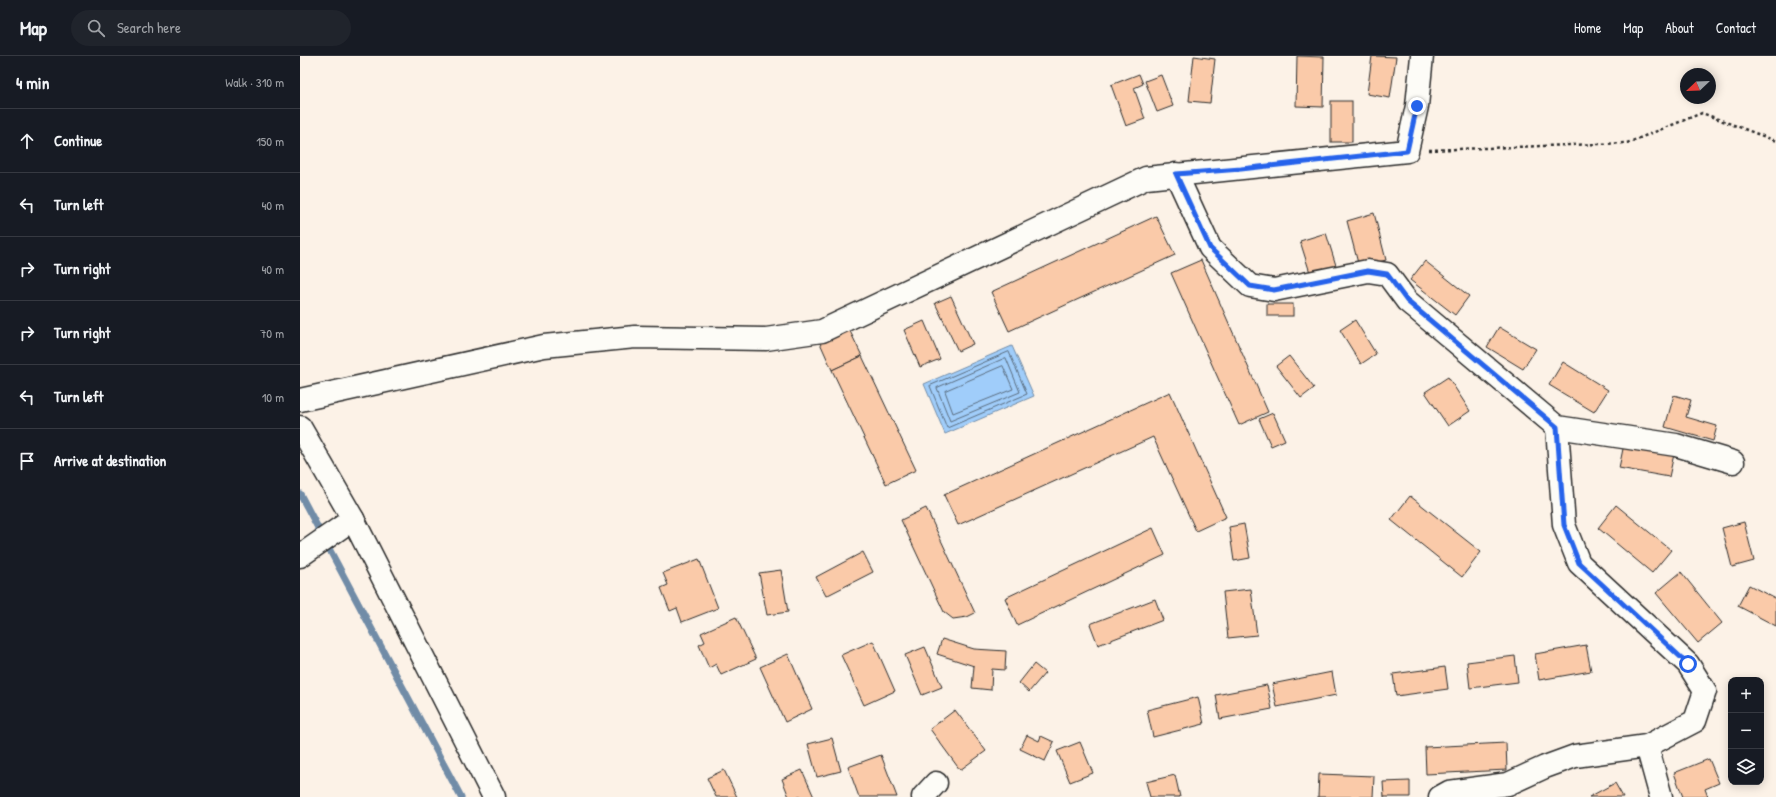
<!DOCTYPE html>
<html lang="en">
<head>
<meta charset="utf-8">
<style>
  :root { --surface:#171b24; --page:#20242c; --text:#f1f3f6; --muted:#9ea1a6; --line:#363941 }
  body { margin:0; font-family:"Patrick Hand",sans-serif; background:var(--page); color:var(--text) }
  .controls { position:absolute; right:12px; bottom:12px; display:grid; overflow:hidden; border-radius:8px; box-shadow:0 2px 10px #0003 }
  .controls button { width:36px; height:36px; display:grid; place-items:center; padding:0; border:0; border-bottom:1px solid var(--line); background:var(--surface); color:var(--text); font:20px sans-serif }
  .compass { position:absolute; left:1380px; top:12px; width:36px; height:36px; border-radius:50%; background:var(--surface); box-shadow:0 2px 10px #0003; rotate:247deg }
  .stop { position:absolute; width:12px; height:12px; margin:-9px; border:3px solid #2563eb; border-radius:50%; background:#fff }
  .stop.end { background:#2563eb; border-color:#fff; box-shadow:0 1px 4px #0008 }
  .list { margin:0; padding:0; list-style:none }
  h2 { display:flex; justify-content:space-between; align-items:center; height:52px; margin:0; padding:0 16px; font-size:17px }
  h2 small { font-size:13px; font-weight:400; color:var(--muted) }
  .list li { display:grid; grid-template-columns:26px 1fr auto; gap:12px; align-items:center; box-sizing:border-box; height:64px; padding:0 16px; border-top:1px solid var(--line) }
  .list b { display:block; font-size:15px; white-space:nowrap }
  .list em { font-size:13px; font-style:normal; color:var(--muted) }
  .icon { flex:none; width:22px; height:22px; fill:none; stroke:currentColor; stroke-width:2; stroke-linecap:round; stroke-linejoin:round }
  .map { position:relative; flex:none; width:1476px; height:741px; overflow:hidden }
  header { display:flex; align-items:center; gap:24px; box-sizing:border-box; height:56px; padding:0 20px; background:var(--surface); border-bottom:1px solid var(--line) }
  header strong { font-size:19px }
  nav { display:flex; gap:22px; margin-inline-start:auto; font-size:14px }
  .search { width:280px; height:36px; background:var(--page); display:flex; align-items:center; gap:10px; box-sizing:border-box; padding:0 14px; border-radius:22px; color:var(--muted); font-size:15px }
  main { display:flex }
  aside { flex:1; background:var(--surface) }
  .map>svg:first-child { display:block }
</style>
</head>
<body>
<header>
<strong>Map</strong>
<div class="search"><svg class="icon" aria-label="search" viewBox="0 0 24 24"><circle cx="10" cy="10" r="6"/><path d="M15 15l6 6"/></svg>Search here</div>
<nav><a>Home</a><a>Map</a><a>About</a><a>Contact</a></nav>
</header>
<main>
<aside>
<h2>4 min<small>Walk · 310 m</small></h2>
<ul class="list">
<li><svg class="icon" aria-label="ahead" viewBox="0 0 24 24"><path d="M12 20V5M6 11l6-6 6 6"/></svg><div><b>Continue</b></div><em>150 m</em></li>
<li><svg class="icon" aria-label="left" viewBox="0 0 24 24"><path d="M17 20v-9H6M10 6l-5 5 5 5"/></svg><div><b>Turn left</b></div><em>40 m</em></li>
<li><svg class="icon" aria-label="right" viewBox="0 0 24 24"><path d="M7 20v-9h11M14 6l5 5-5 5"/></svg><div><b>Turn right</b></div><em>40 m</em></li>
<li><svg class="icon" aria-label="right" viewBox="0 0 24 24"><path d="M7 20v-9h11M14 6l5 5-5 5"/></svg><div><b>Turn right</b></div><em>70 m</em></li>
<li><svg class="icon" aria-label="left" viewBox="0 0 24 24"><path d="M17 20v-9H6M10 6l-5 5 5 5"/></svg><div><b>Turn left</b></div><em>10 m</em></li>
<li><svg class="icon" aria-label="arrive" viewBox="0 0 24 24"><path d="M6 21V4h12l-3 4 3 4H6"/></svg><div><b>Arrive at destination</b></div></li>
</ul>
</aside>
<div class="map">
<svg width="1476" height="741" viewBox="0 0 1476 741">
  <rect width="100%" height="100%" fill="#fcf2e7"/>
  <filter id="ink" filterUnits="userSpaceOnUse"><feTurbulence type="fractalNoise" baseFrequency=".025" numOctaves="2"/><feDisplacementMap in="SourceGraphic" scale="8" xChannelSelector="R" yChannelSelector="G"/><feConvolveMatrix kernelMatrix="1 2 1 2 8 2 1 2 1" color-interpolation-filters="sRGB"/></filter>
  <g filter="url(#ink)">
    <path fill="#a0cdfa" stroke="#718ca7" d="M712,290L734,340L645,378L624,328Z"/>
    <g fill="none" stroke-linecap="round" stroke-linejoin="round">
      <g stroke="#5a6c7e" stroke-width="1">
        <path d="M709,296L727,338L647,372L630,330Z"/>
        <path d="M706,302L720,336L650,365L637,332Z"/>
        <path d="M703,310L713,333L653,357L645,335Z"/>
      </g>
      <path stroke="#718ca7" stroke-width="7" d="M0,438L161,741"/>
    </g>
    <g fill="#facaa9" stroke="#2b2b2b">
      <path d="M894,0L915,3L910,47L889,45Z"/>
      <path d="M997,0L1024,1L1023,51L996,50Z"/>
      <path d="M1072,0L1096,1L1090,42L1067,38Z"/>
      <path d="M839,18L843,28L834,32L845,63L826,70L811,29Z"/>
      <path d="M861,19L873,50L857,56L845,25Z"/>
      <rect x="1031" y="45" width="21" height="41"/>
      <path d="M1074,157L1086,204L1059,211L1047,165Z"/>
      <path d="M856,160L875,199L709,275L691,236Z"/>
      <path d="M1026,177L1038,216L1012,223L1000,185Z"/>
      <path d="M901,204L968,356L939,369L871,217Z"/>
      <path d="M1125,205L1169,240L1155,259L1110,224Z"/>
      <path d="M651,240L673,288L658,295L635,247Z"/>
      <rect x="967" y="248" width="26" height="12"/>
      <path d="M1055,264L1076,298L1061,308L1040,274Z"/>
      <path d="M624,265L640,303L620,311L604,274Z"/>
      <path d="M1199,271L1236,293L1223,313L1187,291Z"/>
      <path d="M549,273L562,300L532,314L520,287Z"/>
      <path d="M562,300L616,414L586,428L532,314Z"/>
      <path d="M989,300L1014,332L1001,342L976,310Z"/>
      <path d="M1263,306L1308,334L1294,356L1249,329Z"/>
      <path d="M1148,321L1170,355L1148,370L1125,336Z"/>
      <path d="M870,336L926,461L896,475L853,381L658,469L644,439Z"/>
      <path d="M1374,339L1391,344L1386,361L1417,370L1413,385L1365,371Z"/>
      <path d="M973,357L985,384L971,390L959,363Z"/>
      <path d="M1324,388L1374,398L1369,421L1319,412Z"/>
      <path d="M1110,440L1181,496L1162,521L1091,464Z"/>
      <path d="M1316,449L1371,494L1352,517L1298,472Z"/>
      <path d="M626,452L675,557L667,561L653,563L644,556L601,464Z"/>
      <path d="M1444,466L1454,505L1432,511L1422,472Z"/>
      <path d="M944,468L950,502L934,505L929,471Z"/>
      <path d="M853,472L865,499L717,569L705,542Z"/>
      <path d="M563,496L573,516L526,540L516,521Z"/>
      <path d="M399,503L418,552L382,566L377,552L370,555L361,532L368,529L363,517Z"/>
      <path d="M481,514L488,556L467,559L459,517Z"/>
      <path d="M1381,516L1422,567L1398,587L1356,537Z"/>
      <path d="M1449,529L1476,543V570L1438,550Z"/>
      <path d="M951,533L957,579L928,582L923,536Z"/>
      <path d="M855,543L863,564L798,589L790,568Z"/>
      <path d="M436,561L456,603L421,619L416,608L409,612L399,589L405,586L401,577Z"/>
      <path d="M642,583L674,593L706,595L705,614L692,613L691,634L672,632L674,610L637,598Z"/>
      <path d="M573,585L595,635L564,649L541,599Z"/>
      <path d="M1286,589L1291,615L1239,624L1235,598Z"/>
      <path d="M625,591L642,631L622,639L605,599Z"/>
      <path d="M488,598L512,653L485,666L460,611Z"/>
      <path d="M1215,600L1218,626L1170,632L1167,606Z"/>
      <path d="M734,608L745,617L729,636L719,627Z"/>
      <path d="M1145,611L1148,633L1096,640L1093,618Z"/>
      <path d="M1032,616L1036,639L977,651L972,628Z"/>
      <path d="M967,629L972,653L920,663L916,639Z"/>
      <path d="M898,641L904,668L853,681L847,654Z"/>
      <path d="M655,654L686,695L660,714L630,673Z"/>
      <path d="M727,679L739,685L741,680L754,686L745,705L720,693Z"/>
      <path d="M532,682L541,715L517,721L508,688Z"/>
      <path d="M780,686L793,717L770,726L757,695Z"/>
      <path d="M1206,687L1207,714L1126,718L1125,691Z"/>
      <path d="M581,699L597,741H559L548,711Z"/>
      <path d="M1409,703L1419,727L1405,733L1408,741H1383L1374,717Z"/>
      <path d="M424,714L437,741H416L407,722Z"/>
      <path d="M502,714L514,741H489L482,723Z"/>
      <path d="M1019,718L1074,720L1073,741H1018Z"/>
      <path d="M875,719L880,741H850L846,726Z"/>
      <path d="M1110,725V741H1084L1083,726Z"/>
      <path d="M1315,727L1323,741H1289Z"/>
    </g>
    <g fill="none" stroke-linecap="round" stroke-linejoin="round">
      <defs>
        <g id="minor">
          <path d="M876,118L910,192L950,230L974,234L1068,215L1087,218L1107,245L1257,371L1376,389L1433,406"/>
          <path d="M0,344L244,290L335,281L466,283L522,275L846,122L1107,95L1117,50L1122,0"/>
          <path d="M0,500L53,463"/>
          <path d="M1347,690L1361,741"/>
          <path d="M623,741L636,727"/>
          <path d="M1140,741L1149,736L1208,728L1245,711L1275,700L1347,690L1395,665L1405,635L1388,608L1279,507L1264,469L1257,371"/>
        </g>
        <path id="major" d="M0,371L53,463L194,741"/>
      </defs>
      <use href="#minor" stroke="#2b2b2b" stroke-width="25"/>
      <use href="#major" stroke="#2b2b2b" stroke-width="25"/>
      <path stroke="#2b2b2b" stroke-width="2.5" stroke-dasharray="3 3" stroke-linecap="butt" d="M1129,94L1327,87L1402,57L1476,85"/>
      <use href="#minor" stroke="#fdfcf7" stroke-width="22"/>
      <use href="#major" stroke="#fdfcf7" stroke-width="22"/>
    </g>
  </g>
  <g fill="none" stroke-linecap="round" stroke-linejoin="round" filter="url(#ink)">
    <path stroke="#2563eb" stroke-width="5" d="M1117,50L1107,95L941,113L876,118L910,192L950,230L974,234L1068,215L1087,218L1107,245L1257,371L1264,469L1279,507L1388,608"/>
  </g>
</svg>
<div class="controls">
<button>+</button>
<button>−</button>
<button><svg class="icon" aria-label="layers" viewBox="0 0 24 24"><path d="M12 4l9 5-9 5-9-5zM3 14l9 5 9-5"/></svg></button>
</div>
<svg class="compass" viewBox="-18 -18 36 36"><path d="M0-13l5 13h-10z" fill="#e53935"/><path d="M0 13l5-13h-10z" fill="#9ea1a6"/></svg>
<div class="stop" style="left:1388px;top:608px"></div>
<div class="stop end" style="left:1117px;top:50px"></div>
</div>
</main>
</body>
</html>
